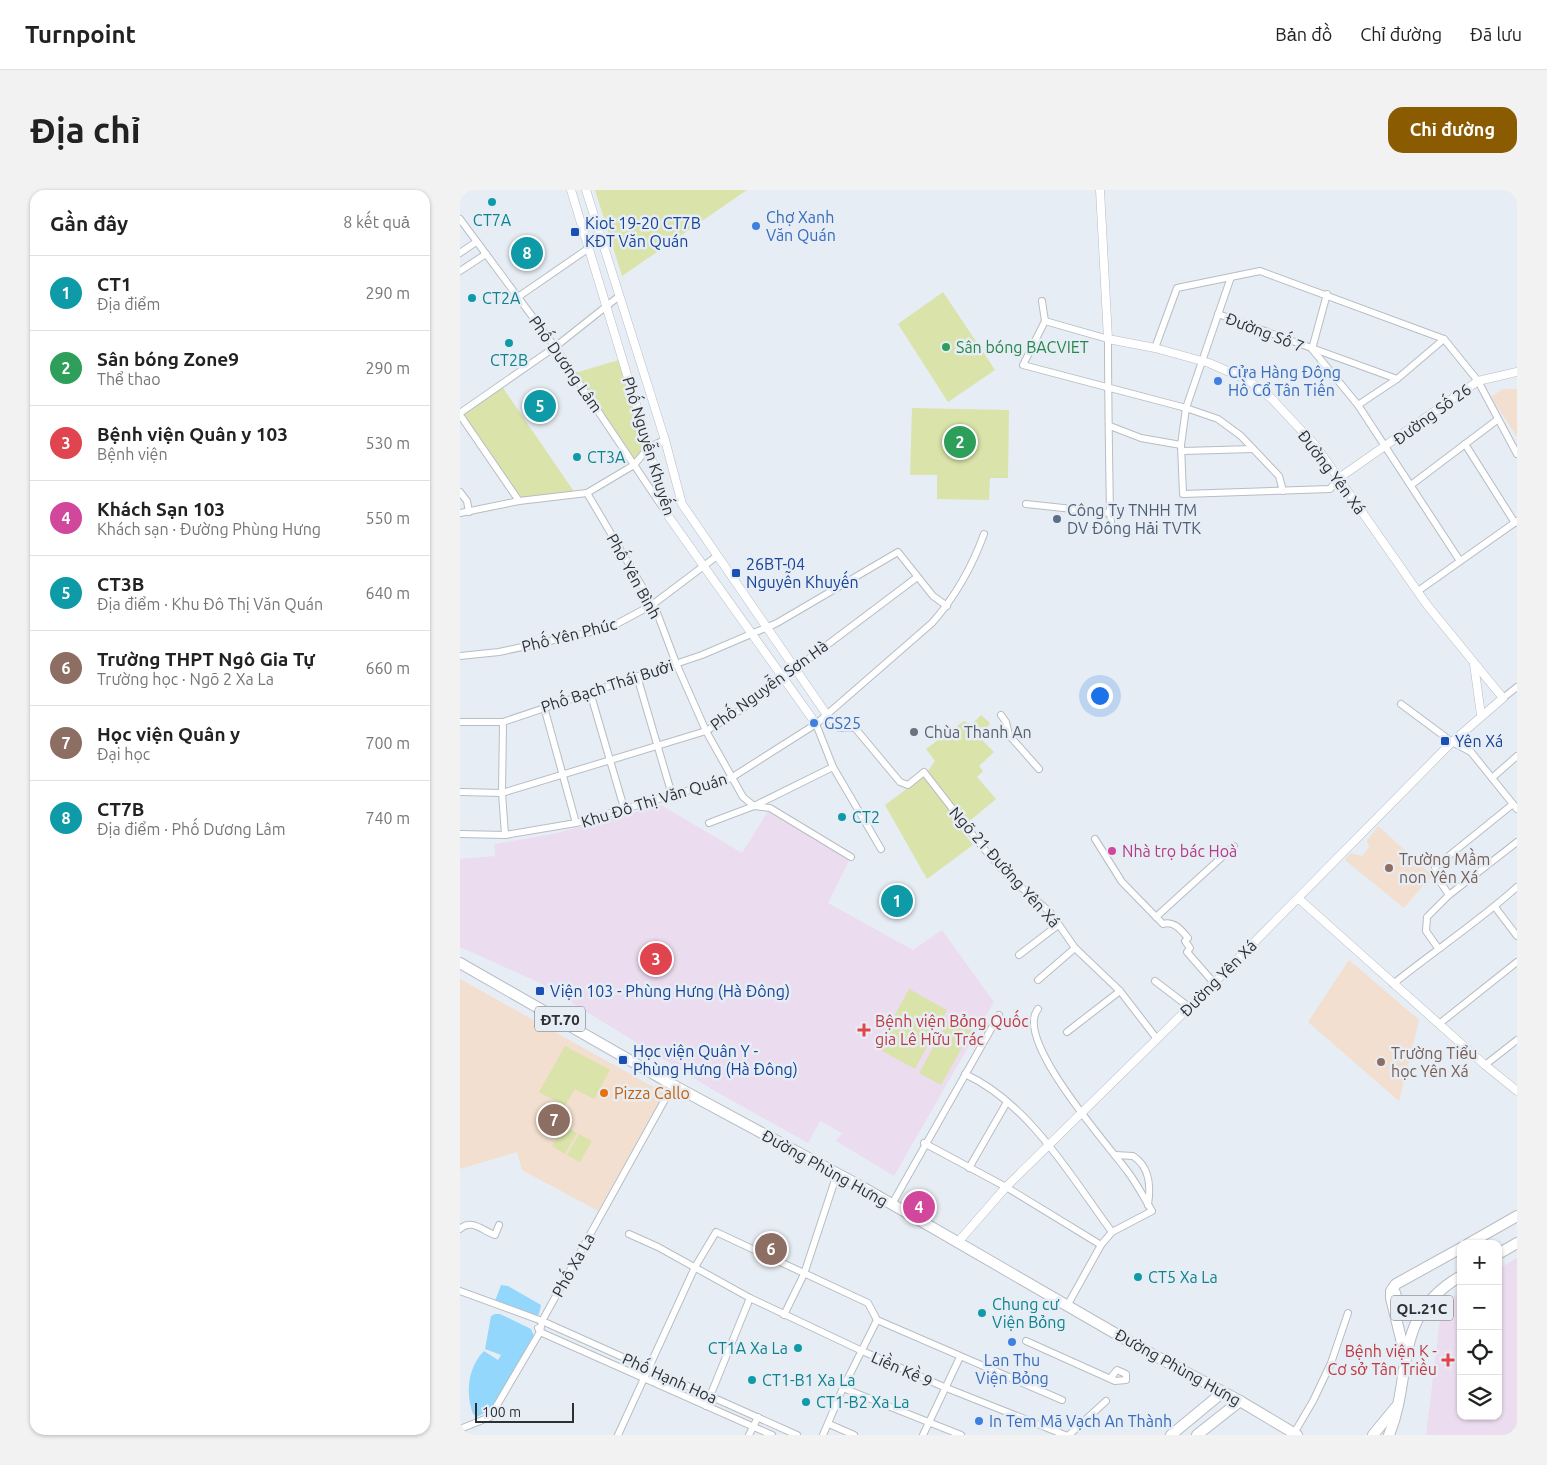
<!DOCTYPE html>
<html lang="vi">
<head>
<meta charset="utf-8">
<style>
  :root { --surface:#fff; --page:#f2f2f2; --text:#222; --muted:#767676; --line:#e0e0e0; --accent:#8a5b00 }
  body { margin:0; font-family:Ubuntu,sans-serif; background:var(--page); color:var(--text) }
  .controls { position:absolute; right:15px; bottom:15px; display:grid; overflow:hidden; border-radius:10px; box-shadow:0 1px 4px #0004 }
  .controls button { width:45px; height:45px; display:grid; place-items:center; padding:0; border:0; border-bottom:1px solid var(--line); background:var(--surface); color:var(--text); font:25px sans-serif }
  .scale { position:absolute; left:15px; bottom:12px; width:99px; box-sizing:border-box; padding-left:5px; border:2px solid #2d2f32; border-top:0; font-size:14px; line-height:18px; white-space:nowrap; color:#2d2f32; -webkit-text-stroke:4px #e7edf4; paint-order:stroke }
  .you { position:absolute; left:639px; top:505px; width:18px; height:18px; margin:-12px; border:4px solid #fff; border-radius:50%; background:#1a73e8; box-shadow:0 0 0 8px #1a73e833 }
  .badge { display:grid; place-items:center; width:32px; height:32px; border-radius:50%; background:var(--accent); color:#fff; font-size:16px; font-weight:700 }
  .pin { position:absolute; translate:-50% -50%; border:2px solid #fff; box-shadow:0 1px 5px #0006 }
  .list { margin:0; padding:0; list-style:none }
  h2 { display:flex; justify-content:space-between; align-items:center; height:65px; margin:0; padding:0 20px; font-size:21px }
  h2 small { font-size:16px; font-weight:400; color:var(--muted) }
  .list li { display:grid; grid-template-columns:32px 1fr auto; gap:15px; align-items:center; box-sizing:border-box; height:75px; padding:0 20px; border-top:1px solid var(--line) }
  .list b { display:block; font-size:19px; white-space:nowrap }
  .list p { margin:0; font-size:16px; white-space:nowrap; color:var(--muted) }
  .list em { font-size:16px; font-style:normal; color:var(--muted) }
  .icon { flex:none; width:28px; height:28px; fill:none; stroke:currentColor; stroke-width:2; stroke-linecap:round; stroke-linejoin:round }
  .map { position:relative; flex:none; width:1057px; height:1245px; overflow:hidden; border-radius:15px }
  header { display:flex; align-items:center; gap:30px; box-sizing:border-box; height:70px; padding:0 25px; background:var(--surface); border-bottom:1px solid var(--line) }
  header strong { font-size:24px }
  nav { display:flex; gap:28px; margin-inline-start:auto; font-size:18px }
  .intro { display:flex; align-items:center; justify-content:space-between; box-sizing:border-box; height:120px; padding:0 30px }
  h1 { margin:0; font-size:35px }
  .button { padding:12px 22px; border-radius:15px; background:var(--accent); color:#fff; font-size:18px; font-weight:700 }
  main { display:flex; gap:30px; padding:0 30px }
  aside { flex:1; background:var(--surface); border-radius:15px; box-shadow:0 1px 4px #0004 }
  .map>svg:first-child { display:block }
</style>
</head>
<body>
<header>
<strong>Turnpoint</strong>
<nav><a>Bản đồ</a><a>Chỉ đường</a><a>Đã lưu</a></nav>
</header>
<div class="intro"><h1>Địa chỉ</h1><a class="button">Chỉ đường</a></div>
<main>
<aside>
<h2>Gần đây<small>8 kết quả</small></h2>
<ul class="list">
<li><span class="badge" style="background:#0f9aa8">1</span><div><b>CT1</b><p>Địa điểm</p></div><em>290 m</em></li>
<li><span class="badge" style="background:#2e9e5b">2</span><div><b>Sân bóng Zone9</b><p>Thể thao</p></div><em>290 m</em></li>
<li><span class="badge" style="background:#e0444e">3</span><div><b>Bệnh viện Quân y 103</b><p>Bệnh viện</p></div><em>530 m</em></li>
<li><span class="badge" style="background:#d1479c">4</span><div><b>Khách Sạn 103</b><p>Khách sạn · Đường Phùng Hưng</p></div><em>550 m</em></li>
<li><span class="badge" style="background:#0f9aa8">5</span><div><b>CT3B</b><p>Địa điểm · Khu Đô Thị Văn Quán</p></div><em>640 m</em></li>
<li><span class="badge" style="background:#8d6e63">6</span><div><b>Trường THPT Ngô Gia Tự</b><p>Trường học · Ngõ 2 Xa La</p></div><em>660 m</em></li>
<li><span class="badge" style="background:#8d6e63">7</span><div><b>Học viện Quân y</b><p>Đại học</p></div><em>700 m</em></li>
<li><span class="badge" style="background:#0f9aa8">8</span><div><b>CT7B</b><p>Địa điểm · Phố Dương Lâm</p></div><em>740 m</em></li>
</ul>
</aside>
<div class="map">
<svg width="1057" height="1245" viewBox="0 0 1057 1245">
  <rect width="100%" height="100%" fill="#e7edf4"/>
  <g fill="#f2dfcf">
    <path d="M1043,199H1057V247L1031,207Z"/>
    <path d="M918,636L972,685L944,718L885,670L891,663L902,666L909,657L907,651Z"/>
    <path d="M889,770L959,830L939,911L848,832Z"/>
    <path d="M0,789L204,903L138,1021L62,980L57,962L0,979Z"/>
  </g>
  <g fill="#ecdcef">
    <path d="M201,615L282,663L310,618L391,667L368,713L453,760L482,740L534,812L434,986L376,951L382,943L360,931L348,953L255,901L80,793L0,757V669L35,666L34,654L93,644Z"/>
    <path d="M1057,1068V1245H966L982,1113L1001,1102V1226H1038V1079Z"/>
  </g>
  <g fill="#dae3a9">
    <path d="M135,0H287L162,86Z"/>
    <path d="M483,102L535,180L488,212L438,134Z"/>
    <path d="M162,169L188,256L174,273L115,183Z"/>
    <path d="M41,195L115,303L59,311L0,225Z"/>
    <path d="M452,218L549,220L548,288H530L529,310L477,309V285H450Z"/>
    <path d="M521,525L530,533L521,549L534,562L519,576L523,581L517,587L536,609L507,633L468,581L475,571L466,559L504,531L511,535Z"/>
    <path d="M464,586L491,623L501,632L498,635L513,655L467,689L425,615Z"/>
    <path d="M449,799L487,820L455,879L417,858Z"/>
    <path d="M491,825L513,838L481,895L459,883Z"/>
    <path d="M105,856L150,880L134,909L115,899L105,916L79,902Z"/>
    <path d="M104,936L117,943L105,964L92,956Z"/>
    <path d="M119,944L132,951L120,972L107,965Z"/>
  </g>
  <g fill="#93d7fd">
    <path d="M41,1095L48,1096L81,1115L79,1124L76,1127L35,1111Z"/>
    <path d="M35,1124H40L71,1139L74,1146C62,1167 40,1218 17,1227L13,1224C5,1203 8,1177 24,1161L38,1170L41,1165L25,1159L31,1126Z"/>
  </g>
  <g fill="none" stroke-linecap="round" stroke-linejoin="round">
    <defs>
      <g id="minor">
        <path d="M0,29L95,157L203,318"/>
        <path d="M0,63L16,52"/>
        <path d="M0,81L26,64"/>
        <path d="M771,87L726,218L721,255L723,304L870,299L879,288"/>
        <path d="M58,107L129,58"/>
        <path d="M582,111L585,131"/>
        <path d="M758,124L937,189"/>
        <path d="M695,158L717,98L800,81L984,149L1018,191L1057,264"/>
        <path d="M852,159L898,215L1000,371"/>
        <path d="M852,159L867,104"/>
        <path d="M898,215L937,189L984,149"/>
        <path d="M0,223L95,157L158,107"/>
        <path d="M0,225L59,311"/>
        <path d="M650,236L681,248L721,255"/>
        <path d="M1005,254L1055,333"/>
        <path d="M723,261L793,259"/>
        <path d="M951,295L1037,230"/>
        <path d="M0,302L7,311L9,322"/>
        <path d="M127,303L174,275L189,257L205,250"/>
        <path d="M566,314L650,323"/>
        <path d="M0,323L59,311L127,303L196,420L216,473L246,541L283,607L294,616L310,618L391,667"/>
        <path d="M651,333L650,323C649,265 648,207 648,149L585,131L563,175L726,218L758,229L781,246L819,286L823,301"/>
        <path d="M958,401L1057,331"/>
        <path d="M0,466L39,462L149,438L192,415L257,366"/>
        <path d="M177,486L212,605"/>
        <path d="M130,502L164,618"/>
        <path d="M1043,508L1057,497"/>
        <path d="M941,514L992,552L1011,562L1057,619"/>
        <path d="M84,517L116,633"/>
        <path d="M367,525L379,538H395L440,592L448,595L464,582L519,653L547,685L590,722L615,758L660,801L697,849"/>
        <path d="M541,525L546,532L549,545L579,579"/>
        <path d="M0,532H43L242,465L317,433L438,362L473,406L487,416"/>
        <path d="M43,532L42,603L45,645"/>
        <path d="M356,534L373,577L421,659"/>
        <path d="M1032,588L1057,566"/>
        <path d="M0,602L42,603L246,541L282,519L456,388"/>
        <path d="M249,633L294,616L373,577"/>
        <path d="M0,644L45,645L116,633L271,588L356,534L472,433C495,407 512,377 524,344"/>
        <path d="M635,649L662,692L703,734C714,730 722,741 728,748L725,751L730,758L727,762L754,793"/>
        <path d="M989,705L977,687L975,677L1053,614"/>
        <path d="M1035,717L1057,746"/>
        <path d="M696,727L774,656"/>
        <path d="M978,758L966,741L967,727L989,705L1057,652"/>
        <path d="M559,765L598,735"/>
        <path d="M578,790L615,758"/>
        <path d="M695,791L729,817"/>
        <path d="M933,794C974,761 1018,732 1057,697"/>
        <path d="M578,819C553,849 648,955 668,982C677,994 684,1008 692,1021L652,1042L641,1055L607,1116"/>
        <path d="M979,834L1057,772"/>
        <path d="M607,842L660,801"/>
        <path d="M1025,875L1057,850"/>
        <path d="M505,884C570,914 611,987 652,1042"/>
        <path d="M464,953L546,997L641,1055"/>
        <path d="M655,965L673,966C690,977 691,996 688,1015"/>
        <path d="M509,978L547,912"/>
        <path d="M432,1014L539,825"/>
        <path d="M0,1039C11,1028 23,1041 35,1045L39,1035"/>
        <path d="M169,1044L198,1057L290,1108L400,1160L484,1197L605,1245"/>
        <path d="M0,1101L82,1131L337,1245"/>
        <path d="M324,1125L344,1084L377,984"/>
        <path d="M417,1130L602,1210"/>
        <path d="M78,1138L80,1142L312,1245"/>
        <path d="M566,1151L655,1191L666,1190V1184L657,1180L652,1186L653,1189"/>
        <path d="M383,1198L501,1245"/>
        <path d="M246,1216L290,1108"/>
        <path d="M369,1234L394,1245"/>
        <path d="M0,1239L30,1227L80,1142L82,1131L213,895"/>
        <path d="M158,1245L235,1077L256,1042L408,1113L417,1130"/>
        <path d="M289,1245L298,1227"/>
        <path d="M363,1245L383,1198L417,1130"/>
        <path d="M463,1245L500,1167"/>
        <path d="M609,1245L646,1211"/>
        <path d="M833,1245L853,1211L871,1173L888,1123"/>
      </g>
      <g id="tertiary">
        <path d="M111,0L189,257L206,323L356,534"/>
        <path d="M126,0L205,250L222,314L367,525"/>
        <path d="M879,288L1018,191L1057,182"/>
        <path d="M1014,474L1021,525"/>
        <path d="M838,708L1025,875L1057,901"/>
        <path d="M498,1052L546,997L754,793L992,552L1043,508L967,415L856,256L811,208L788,190L749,173L695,158L648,149L640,0"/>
      </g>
      <g id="primary">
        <path d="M0,773L213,895L404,998L677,1156L780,1211L837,1245"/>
        <path d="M913,1245L936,1217"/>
      </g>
      <g id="trunk">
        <path d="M1008,1054L1057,1026"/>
        <path d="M1038,1064L1057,1053"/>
        <path d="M935,1103L938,1113L945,1121L963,1117"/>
        <path d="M945,1165L931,1108V1101L936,1094L1001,1058"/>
        <path d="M711,1245L763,1202"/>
        <path d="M737,1245L780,1211"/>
        <path d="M929,1245C954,1183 931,1126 1001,1086"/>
      </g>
    </defs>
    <use href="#minor" stroke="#b8bdc4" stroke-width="8"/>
    <use href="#tertiary" stroke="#b8bdc4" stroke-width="9"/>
    <use href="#primary" stroke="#b8bdc4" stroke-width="12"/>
    <use href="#trunk" stroke="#b8bdc4" stroke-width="12"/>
    <use href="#minor" stroke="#fff" stroke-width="6"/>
    <use href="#tertiary" stroke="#fff" stroke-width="8"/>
    <use href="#primary" stroke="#fff" stroke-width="10"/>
    <use href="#trunk" stroke="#fff" stroke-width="10"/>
  </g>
  <g fill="#0f9aa8" stroke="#e7edf4" stroke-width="2">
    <circle cx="32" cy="12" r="5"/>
    <circle cx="12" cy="108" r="5"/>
    <circle cx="49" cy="153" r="5"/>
    <circle cx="117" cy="267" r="5"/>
    <circle cx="382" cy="627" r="5"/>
    <circle cx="678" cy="1087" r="5"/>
    <circle cx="522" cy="1123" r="5"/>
    <circle cx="338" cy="1158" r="5"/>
    <circle cx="292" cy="1190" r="5"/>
    <circle cx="346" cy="1212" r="5"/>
  </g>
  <g fill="#3f7fe0" stroke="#e7edf4" stroke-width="2">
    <circle cx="296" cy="36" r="5"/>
    <circle cx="758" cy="191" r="5"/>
    <circle cx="354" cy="533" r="5"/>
    <circle cx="552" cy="1152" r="5"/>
    <circle cx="519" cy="1231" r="5"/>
  </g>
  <g fill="#1a4fb4" stroke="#e7edf4" stroke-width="2">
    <rect x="110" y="37" width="10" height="10" rx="2.5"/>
    <rect x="271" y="378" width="10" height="10" rx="2.5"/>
    <rect x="980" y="546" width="10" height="10" rx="2.5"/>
    <rect x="75" y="796" width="10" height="10" rx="2.5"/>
    <rect x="158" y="865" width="10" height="10" rx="2.5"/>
  </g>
  <circle fill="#2e9e5b" stroke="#e7edf4" stroke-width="2" cx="486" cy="157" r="5"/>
  <circle fill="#5c6f8a" stroke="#e7edf4" stroke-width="2" cx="597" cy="329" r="5"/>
  <circle fill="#6b7280" stroke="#e7edf4" stroke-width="2" cx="454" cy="542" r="5"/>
  <circle fill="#d1479c" stroke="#e7edf4" stroke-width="2" cx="652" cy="661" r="5"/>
  <g fill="#8d6e63" stroke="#e7edf4" stroke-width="2">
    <circle cx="929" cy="678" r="5"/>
    <circle cx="921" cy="872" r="5"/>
  </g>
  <g fill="#e0444e" stroke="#e7edf4" stroke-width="2">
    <path d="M401.5 832.5h5v5h5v5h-5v5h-5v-5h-5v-5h5z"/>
    <path d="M985.5 1162.5h5v5h5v5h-5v5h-5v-5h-5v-5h5z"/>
  </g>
  <circle fill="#e8710a" stroke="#e7edf4" stroke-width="2" cx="144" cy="903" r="5"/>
  <g text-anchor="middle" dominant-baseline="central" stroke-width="5" stroke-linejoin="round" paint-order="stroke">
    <g fill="#e7edf4" stroke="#65686c" stroke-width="1">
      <rect x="75" y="816.5" width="50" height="25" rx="4"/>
      <rect x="931" y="1105.5" width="62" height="25" rx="4"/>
    </g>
    <g font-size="15" font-weight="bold" fill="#2d2f32">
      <text x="100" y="829">ĐT.70</text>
      <text x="962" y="1118">QL.21C</text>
    </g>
    <g font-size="16" fill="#366cbe" stroke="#e7edf4" text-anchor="start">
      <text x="306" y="27">Chợ Xanh<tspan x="306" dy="18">Văn Quán</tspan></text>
      <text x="768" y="182">Cửa Hàng Đông<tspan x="768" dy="18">Hồ Cổ Tân Tiến</tspan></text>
      <text x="364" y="533">GS25</text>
      <text x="552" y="1170" text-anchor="middle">Lan Thu<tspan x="552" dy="18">Viện Bỏng</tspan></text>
      <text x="529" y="1231">In Tem Mã Vạch An Thành</text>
    </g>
    <g font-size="16" fill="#0d838f" stroke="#e7edf4" text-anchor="start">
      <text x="32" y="30" text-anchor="middle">CT7A</text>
      <text x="22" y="108">CT2A</text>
      <text x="49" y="170" text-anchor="middle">CT2B</text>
      <text x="127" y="267">CT3A</text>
      <text x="392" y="627">CT2</text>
      <text x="688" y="1087">CT5 Xa La</text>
      <text x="532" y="1114">Chung cư<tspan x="532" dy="18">Viện Bỏng</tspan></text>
      <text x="328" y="1158" text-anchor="end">CT1A Xa La</text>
      <text x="302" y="1190">CT1-B1 Xa La</text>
      <text x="356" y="1212">CT1-B2 Xa La</text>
    </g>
    <g font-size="16" fill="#164399" stroke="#e7edf4" text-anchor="start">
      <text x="125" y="33">Kiot 19-20 CT7B<tspan x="125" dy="18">KĐT Văn Quán</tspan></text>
      <text x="286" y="374">26BT-04<tspan x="286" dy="18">Nguyễn Khuyến</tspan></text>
      <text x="995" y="551">Yên Xá</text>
      <text x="90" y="801">Viện 103 - Phùng Hưng (Hà Đông)</text>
      <text x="173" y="861">Học viện Quân Y -<tspan x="173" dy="18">Phùng Hưng (Hà Đông)</tspan></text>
    </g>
    <g font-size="16" fill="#2d2f32" stroke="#e7edf4">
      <text transform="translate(805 142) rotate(21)">Đường Số 7</text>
      <text transform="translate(106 174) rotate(55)">Phố Dương Lâm</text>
      <text transform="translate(972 224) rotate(-36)">Đường Số 26</text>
      <text transform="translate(189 256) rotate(73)">Phố Nguyễn Khuyến</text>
      <text transform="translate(872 282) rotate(53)">Đường Yên Xá</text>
      <text transform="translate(174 386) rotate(61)">Phố Yên Bình</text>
      <text transform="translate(109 445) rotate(-14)">Phố Yên Phúc</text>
      <text transform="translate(309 495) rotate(-36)">Phố Nguyễn Sơn Hà</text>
      <text transform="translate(147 496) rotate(-18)">Phố Bạch Thái Bưởi</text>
      <text transform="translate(194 610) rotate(-17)">Khu Đô Thị Văn Quán</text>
      <text transform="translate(545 677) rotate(48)">Ngõ 21 Đường Yên Xá</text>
      <text transform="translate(758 788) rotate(-45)">Đường Yên Xá</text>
      <text transform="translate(365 978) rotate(29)">Đường Phùng Hưng</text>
      <text transform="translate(113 1075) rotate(-61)">Phố Xa La</text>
      <text transform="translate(718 1177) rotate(29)">Đường Phùng Hưng</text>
      <text transform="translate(442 1179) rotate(24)">Liền Kề 9</text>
      <text transform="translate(210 1188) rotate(24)">Phố Hạnh Hoa</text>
    </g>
    <g font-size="16" fill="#27864d" stroke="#e7edf4" text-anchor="start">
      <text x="496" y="157">Sân bóng BACVIET</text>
    </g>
    <g font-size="16" fill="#4e5e75" stroke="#e7edf4" text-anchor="start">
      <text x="607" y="320">Công Ty TNHH TM<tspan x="607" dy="18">DV Đông Hải TVTK</tspan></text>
    </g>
    <g font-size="16" fill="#5b616d" stroke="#e7edf4" text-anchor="start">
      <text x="464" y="542">Chùa Thanh An</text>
    </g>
    <g font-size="16" fill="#b23c85" stroke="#e7edf4" text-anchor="start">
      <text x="662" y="661">Nhà trọ bác Hoà</text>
    </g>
    <g font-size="16" fill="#785e54" stroke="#e7edf4" text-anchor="start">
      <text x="939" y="669">Trường Mầm<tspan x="939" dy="18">non Yên Xá</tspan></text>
      <text x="931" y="863">Trường Tiểu<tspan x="931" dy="18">học Yên Xá</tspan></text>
    </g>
    <g font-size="16" fill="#be3a42" stroke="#e7edf4" text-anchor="start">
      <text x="415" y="831">Bệnh viện Bỏng Quốc<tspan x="415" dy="18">gia Lê Hữu Trác</tspan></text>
      <text x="977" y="1161" text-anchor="end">Bệnh viện K -<tspan x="977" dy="18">Cơ sở Tân Triều</tspan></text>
    </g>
    <g font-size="16" fill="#c56008" stroke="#e7edf4" text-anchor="start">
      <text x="154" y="903">Pizza Callo</text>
    </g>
  </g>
</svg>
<div class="controls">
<button>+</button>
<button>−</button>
<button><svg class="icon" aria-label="locate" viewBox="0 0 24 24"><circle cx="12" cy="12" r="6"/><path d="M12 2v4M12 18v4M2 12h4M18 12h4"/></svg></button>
<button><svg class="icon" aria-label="layers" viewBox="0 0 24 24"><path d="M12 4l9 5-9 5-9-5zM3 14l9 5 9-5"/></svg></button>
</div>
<div class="scale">100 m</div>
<div class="you"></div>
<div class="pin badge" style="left:437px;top:711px;background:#0f9aa8">1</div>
<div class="pin badge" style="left:500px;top:252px;background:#2e9e5b">2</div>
<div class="pin badge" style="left:196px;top:769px;background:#e0444e">3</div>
<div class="pin badge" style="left:459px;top:1017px;background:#d1479c">4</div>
<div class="pin badge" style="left:80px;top:216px;background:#0f9aa8">5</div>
<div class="pin badge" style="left:311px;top:1059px;background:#8d6e63">6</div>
<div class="pin badge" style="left:94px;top:930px;background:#8d6e63">7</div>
<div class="pin badge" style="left:67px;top:63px;background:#0f9aa8">8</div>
</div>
</main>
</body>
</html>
